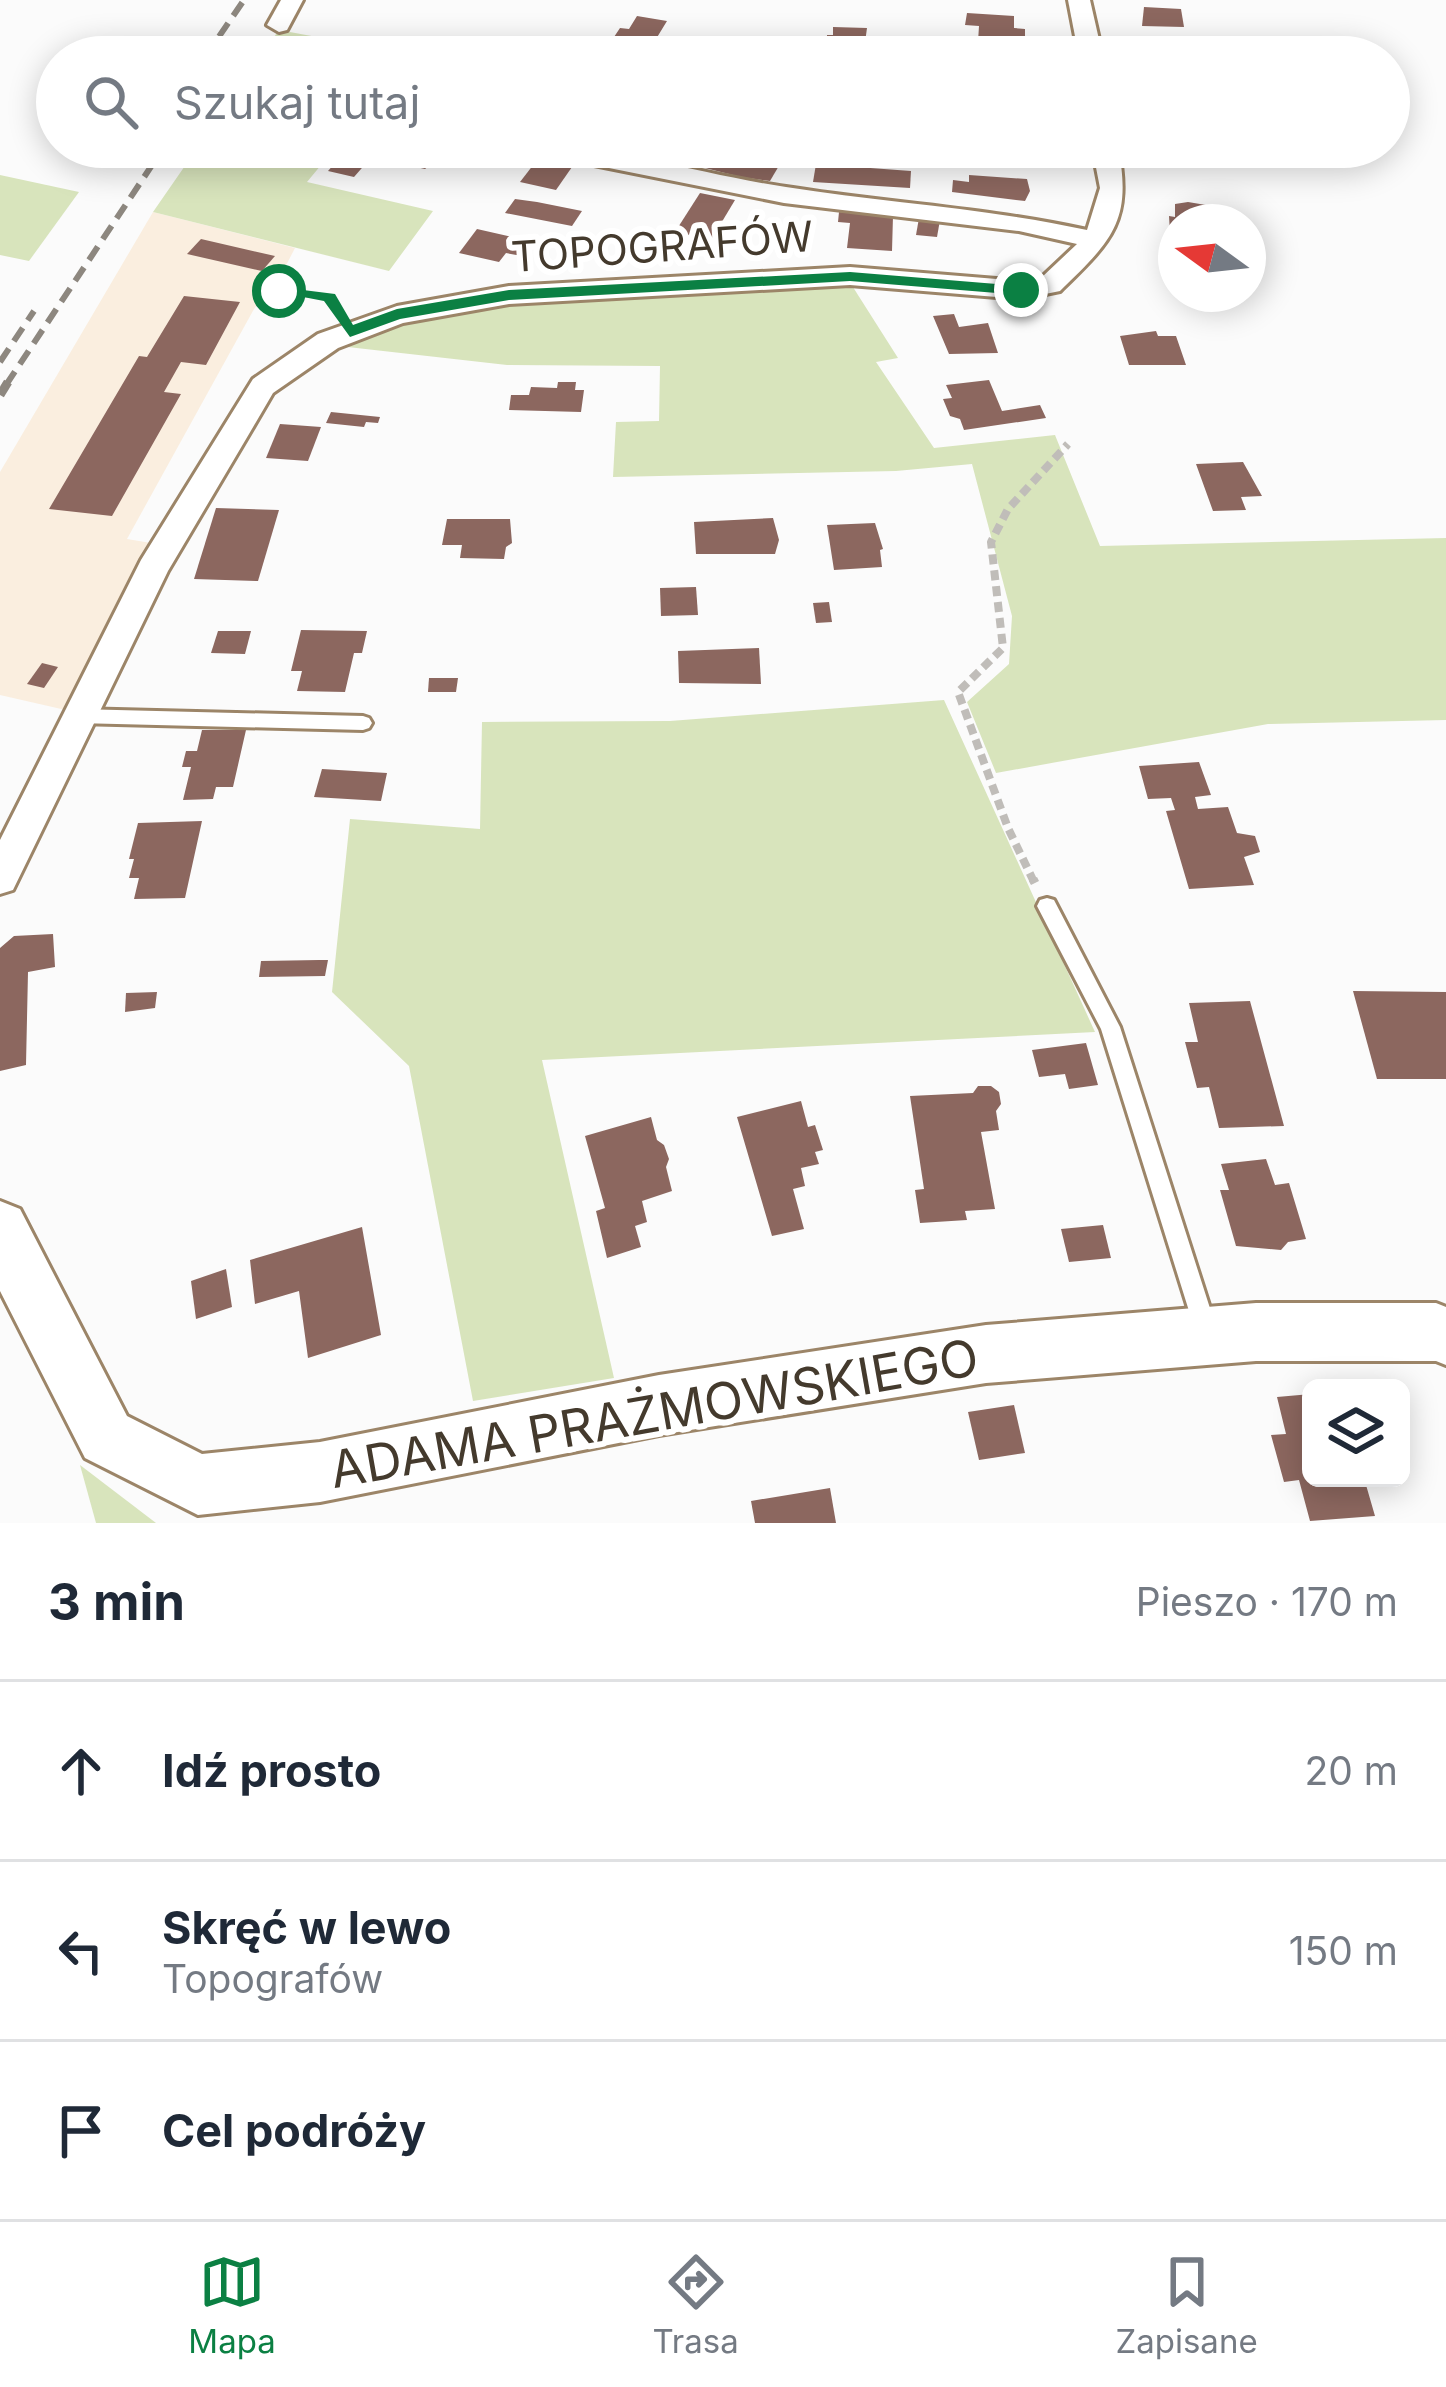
<!DOCTYPE html>
<html lang="pl">
<head>
<meta charset="utf-8">
<style>
  :root { --surface:#fff; --page:#f2f2f3; --text:#1f2937; --muted:#747a83; --line:#e0e1e3; --accent:#0b8043 }
  body { margin:0; font-family:Inter,sans-serif; background:var(--page); color:var(--text) }
  .controls { position:absolute; right:36px; bottom:36px; display:grid; overflow:hidden; border-radius:18px; box-shadow:0 6px 30px #0003 }
  .controls button { width:108px; height:108px; display:grid; place-items:center; padding:0; border:0; border-bottom:3px solid var(--line); background:var(--surface); color:var(--text); font:60px sans-serif }
  .compass { position:absolute; left:1158px; top:204px; width:108px; height:108px; border-radius:50%; background:var(--surface); box-shadow:0 6px 30px #0003; rotate:285deg }
  .stop { position:absolute; width:36px; height:36px; margin:-27px; border:9px solid #0b8043; border-radius:50%; background:#fff }
  .stop.end { background:#0b8043; border-color:#fff; box-shadow:0 3px 12px #0008 }
  .list { margin:0; padding:0; list-style:none }
  h2 { display:flex; justify-content:space-between; align-items:center; height:156px; margin:0; padding:0 48px; font-size:51px }
  h2 small { font-size:39px; font-weight:400; color:var(--muted) }
  .list li { display:grid; grid-template-columns:78px 1fr auto; gap:36px; align-items:center; box-sizing:border-box; height:180px; padding:0 48px; border-top:3px solid var(--line) }
  .list b { display:block; font-size:45px; white-space:nowrap }
  .list p { margin:0; font-size:39px; white-space:nowrap; color:var(--muted) }
  .list em { font-size:39px; font-style:normal; color:var(--muted) }
  .icon { flex:none; width:66px; height:66px; fill:none; stroke:currentColor; stroke-width:2; stroke-linecap:round; stroke-linejoin:round }
  .map { position:relative; flex:none; width:1446px; height:1523px; overflow:hidden }
  .search { position:absolute; background:var(--surface); box-shadow:0 6px 30px #0003; left:36px; right:36px; top:36px; height:132px; display:flex; align-items:center; gap:30px; box-sizing:border-box; padding:0 42px; border-radius:66px; color:var(--muted); font-size:45px }
  .sheet { height:696px; background:var(--surface) }
  nav { display:flex; justify-content:space-around; align-items:center; box-sizing:border-box; height:168px; border-top:3px solid var(--line); background:var(--surface); font-size:33px; color:var(--muted) }
  nav a { display:grid; justify-items:center; gap:6px }
  nav .on { color:var(--accent) }
  .map>svg:first-child { display:block }
</style>
</head>
<body>
<div class="map">
<svg width="1446" height="1523" viewBox="0 0 1446 1523">
  <rect width="100%" height="100%" fill="#fbfbfb"/>
  <path fill="#faeedf" d="M153,212L295,248L280,277L254,309L127,539L151,543L70,711L0,695V472Z"/>
  <g fill="#d8e4bc">
    <path d="M279,30L425,57H260Z"/>
    <path d="M198,147H336L307,182L433,211L389,271L153,212Z"/>
    <path d="M0,175L79,192L29,261L0,255Z"/>
    <path d="M851,284L898,358L876,362L934,448L1055,435L1100,546L1446,538V720L1268,724L996,773L967,702L1009,664L1012,616L972,464L896,471L613,477L616,422L659,421L660,366L507,365L330,345C494,284 678,293 851,284Z"/>
    <path d="M944,700L1095,1032L542,1060L614,1378L473,1401L409,1066L332,992L350,819L480,829L482,722L670,721Z"/>
    <path d="M80,1465L156,1523H96Z"/>
  </g>
  <g fill="#8c675f">
    <path d="M1144,7L1181,9L1184,27L1142,26Z"/>
    <path d="M967,13L1014,16V28L1025,29V45L1009,48L978,42L979,26L965,25Z"/>
    <path d="M637,16L667,21L656,39L614,37L620,28L629,29Z"/>
    <path d="M833,27L867,28L863,57H833V44L827,43V35H833Z"/>
    <path d="M349,147L363,150L355,158L368,161L354,177L328,171Z"/>
    <path d="M396,147H443L446,152L425,169L385,160Z"/>
    <path d="M691,147H695L780,164L770,181L741,177L681,162Z"/>
    <path d="M537,160L572,167L556,190L520,182Z"/>
    <path d="M816,164L911,171L910,188L813,182Z"/>
    <path d="M969,175L1027,179L1030,191L1025,201L952,192L953,180L969,182Z"/>
    <path d="M700,193L735,200L711,240L675,232Z"/>
    <path d="M515,199L537,202L582,211L572,226L505,213Z"/>
    <path d="M1188,202L1218,207V216L1228,222H1176V233H1170L1169,216L1175,217V204Z"/>
    <path d="M839,212L893,216L892,251L847,248L850,223L838,222Z"/>
    <path d="M919,218L940,220L937,237L916,235Z"/>
    <path d="M477,229L516,238L533,241L522,256L506,253L499,262L459,253Z"/>
    <path d="M201,239L275,256L262,271L187,254Z"/>
    <path d="M184,296L240,302L206,365L181,362L164,392L181,394L112,516L49,509L139,356L147,357Z"/>
    <path d="M954,314L959,327L988,323L998,353L949,354L933,316Z"/>
    <path d="M1156,331L1158,336H1176L1186,365H1129L1120,336Z"/>
    <path d="M989,380L1002,411L1040,405L1046,418L964,430L960,419L950,416L943,399L952,398L946,385Z"/>
    <path d="M558,382H576L575,390H584L581,412L509,410L511,395H529L531,387L557,388Z"/>
    <path d="M331,412L380,417L378,423L366,422L364,427L326,423Z"/>
    <path d="M280,424L321,427L308,461L266,458Z"/>
    <path d="M1243,462L1262,496L1241,497L1246,510L1213,511L1196,464Z"/>
    <path d="M216,508L279,510L258,581L194,579Z"/>
    <path d="M773,518L779,540L775,554H696L694,522Z"/>
    <path d="M447,519H510L512,543L506,547L504,559L460,558L462,545H442Z"/>
    <path d="M875,523L883,549L880,550L882,567L834,570L827,525Z"/>
    <path d="M696,587L698,615L661,616L660,588Z"/>
    <path d="M829,602L832,622L816,623L813,603Z"/>
    <path d="M301,630L367,631L362,653H354L345,692L297,691L302,671H291Z"/>
    <path d="M218,631H251L245,654L211,653Z"/>
    <path d="M759,648L761,684L679,683L678,651Z"/>
    <path d="M42,663L58,667L44,688L27,684Z"/>
    <path d="M429,678H458L456,692H428Z"/>
    <path d="M202,730H246L233,787H216L213,799L183,800L191,767H182L186,751H197Z"/>
    <path d="M1199,762L1211,795L1195,797L1198,809L1228,807L1237,833L1255,836L1260,852L1244,857L1254,885L1189,889L1166,811L1175,810L1171,798L1148,799L1139,766Z"/>
    <path d="M322,769L387,773L381,801L314,797Z"/>
    <path d="M202,821L185,898L134,899L139,878H129L134,859H129L138,823Z"/>
    <path d="M53,934L55,967L28,972L26,1065L0,1071V948L14,936Z"/>
    <path d="M319,960H328L325,976L259,977L261,961Z"/>
    <path d="M1353,991L1446,992V1079H1377Z"/>
    <path d="M157,992L155,1008L125,1012L126,993Z"/>
    <path d="M1250,1001L1284,1126L1219,1128L1209,1087L1197,1088L1185,1042H1198L1189,1003Z"/>
    <path d="M1086,1043L1098,1085L1069,1089L1065,1074L1039,1077L1032,1050Z"/>
    <path d="M978,1086H991L999,1092L1001,1104L996,1111L999,1130L981,1132L995,1209L965,1211L967,1220L920,1223L915,1190L924,1189L910,1096L973,1093Z"/>
    <path d="M801,1101L808,1127L815,1125L823,1150L815,1152L819,1164L801,1168L805,1186L793,1189L804,1229L772,1236L737,1117Z"/>
    <path d="M651,1117L657,1140L664,1145L669,1159L666,1167L672,1191L642,1201L647,1222L635,1226L641,1247L607,1258L596,1211L605,1208L585,1136Z"/>
    <path d="M1266,1159L1275,1185L1289,1183L1306,1239L1288,1242L1281,1250L1236,1246L1220,1190H1229L1221,1164Z"/>
    <path d="M1103,1225L1111,1258L1069,1262L1061,1229Z"/>
    <path d="M362,1227L381,1335L308,1358L299,1291L255,1304L250,1260Z"/>
    <path d="M226,1269L232,1307L196,1319L191,1281Z"/>
    <path d="M1311,1394V1478H1364L1375,1516L1310,1521L1299,1480L1284,1482L1271,1435L1286,1434L1277,1397Z"/>
    <path d="M1014,1405L1025,1453L979,1460L968,1412Z"/>
    <path d="M830,1488L836,1523H755L751,1501Z"/>
  </g>
  <g fill="none" stroke-linecap="round" stroke-linejoin="round">
    <defs>
      <g id="service">
        <path d="M77,709L363,716L369,718L372,723L369,728L363,730L77,723L71,721L68,716L71,711Z"/>
        <path d="M1047,898L1054,900L1120,1027L1216,1327L1213,1335L1205,1338L1197,1335L1194,1327L1101,1029L1037,906L1040,900Z"/>
      </g>
      <g id="minor">
        <path d="M281,0H303L287,30L279,32L267,25Z"/>
        <path d="M1068,0H1090L1103,57H1079Z"/>
        <path d="M531,147C618,147 700,174 786,187C886,203 987,208 1087,230L1100,188L1092,147H1118C1133,222 1111,241 1060,291L1021,299L850,285L509,304L403,323L338,348L273,393L249,434L168,571L13,890L0,894V840L141,560L253,379L318,334L397,306L509,286L850,267L1021,281L1041,278L1077,244L1019,231L784,203L544,155Z"/>
      </g>
      <path id="tertiary" d="M0,1201L20,1209L127,1416L202,1454L320,1442L659,1375L986,1325L1256,1303H1436L1446,1307V1365L1436,1361H1256L986,1383L659,1435L320,1502L198,1515L85,1458L0,1291Z"/>
    </defs>
    <use href="#service" stroke="#9c8568" stroke-width="6"/>
    <use href="#minor" stroke="#9c8568" stroke-width="6"/>
    <use href="#tertiary" stroke="#9c8568" stroke-width="6"/>
    <g stroke="#c0bdb9" stroke-width="6" stroke-dasharray="9 4.5" stroke-linecap="butt">
      <path d="M181,158L189,147"/>
      <path d="M279,291L329,297L337,309"/>
    </g>
    <path stroke="#c0bdb9" stroke-width="8" stroke-dasharray="10 6" stroke-linecap="butt" d="M1034,882L1008,828L958,692L1003,648L991,542L1008,509L1068,444"/>
    <path stroke="#c0bdb9" stroke-width="9" stroke-dasharray="15 8" stroke-linecap="butt" d="M1033,879L1035,883"/>
    <use href="#service" fill="#fff" fill-rule="evenodd"/>
    <use href="#minor" fill="#fff" fill-rule="evenodd"/>
    <use href="#tertiary" fill="#fff" fill-rule="evenodd"/>
    <g stroke="#8d877f" stroke-width="6" stroke-dasharray="16 9" stroke-linecap="butt">
      <path d="M205,57L244,0"/>
      <path d="M0,362L34,311"/>
      <path d="M6,385L164,147"/>
    </g>
    <path stroke="#8d877f" stroke-width="9" stroke-dasharray="22 10" stroke-linecap="butt" d="M0,395L8,382"/>
  </g>
  <path fill="#0b8043" d="M850,272L1021,286L1028,290L1021,295L850,281L509,300L400,319L350,337L324,301L272,291L279,287L335,294L353,325L397,309L509,290Z"/>
  <g text-anchor="middle" dominant-baseline="central" stroke-width="12" stroke-linejoin="round" paint-order="stroke">
    <g font-size="42" fill="#443a2d" stroke="#fff">
      <text transform="translate(662 246) rotate(-4)">TOPOGRAFÓW</text>
    </g>
    <g font-size="51" fill="#443a2d" stroke="#fff">
      <text transform="translate(654 1413) rotate(-10)">ADAMA PRAŻMOWSKIEGO</text>
    </g>
  </g>
</svg>
<div class="controls">
<button><svg class="icon" aria-label="layers" viewBox="0 0 24 24"><path d="M12 4l9 5-9 5-9-5zM3 14l9 5 9-5"/></svg></button>
</div>
<svg class="compass" viewBox="-18 -18 36 36"><path d="M0-13l5 13h-10z" fill="#e53935"/><path d="M0 13l5-13h-10z" fill="#747a83"/></svg>
<div class="stop" style="left:279px;top:291px"></div>
<div class="stop end" style="left:1021px;top:290px"></div>
<div class="search"><svg class="icon" aria-label="search" viewBox="0 0 24 24"><circle cx="10" cy="10" r="6"/><path d="M15 15l6 6"/></svg>Szukaj tutaj</div>
</div>
<section class="sheet">
<h2>3 min<small>Pieszo · 170 m</small></h2>
<ul class="list">
<li><svg class="icon" aria-label="ahead" viewBox="0 0 24 24"><path d="M12 20V5M6 11l6-6 6 6"/></svg><div><b>Idź prosto</b></div><em>20 m</em></li>
<li><svg class="icon" aria-label="left" viewBox="0 0 24 24"><path d="M17 20v-9H6M10 6l-5 5 5 5"/></svg><div><b>Skręć w lewo</b><p>Topografów</p></div><em>150 m</em></li>
<li><svg class="icon" aria-label="arrive" viewBox="0 0 24 24"><path d="M6 21V4h12l-3 4 3 4H6"/></svg><div><b>Cel podróży</b></div></li>
</ul>
</section>
<nav>
<a class="on"><svg class="icon" aria-label="map" viewBox="0 0 24 24"><path d="M3 6l6-2 6 2 6-2v14l-6 2-6-2-6 2zM9 4v14M15 6v14"/></svg>Mapa</a>
<a><svg class="icon" aria-label="directions" viewBox="0 0 24 24"><path d="M12 3l9 9-9 9-9-9zM9 14v-3h6M13 9l2 2-2 2"/></svg>Trasa</a>
<a><svg class="icon" aria-label="saved" viewBox="0 0 24 24"><path d="M7 4h10v16l-5-4-5 4z"/></svg>Zapisane</a>
</nav>
</body>
</html>
